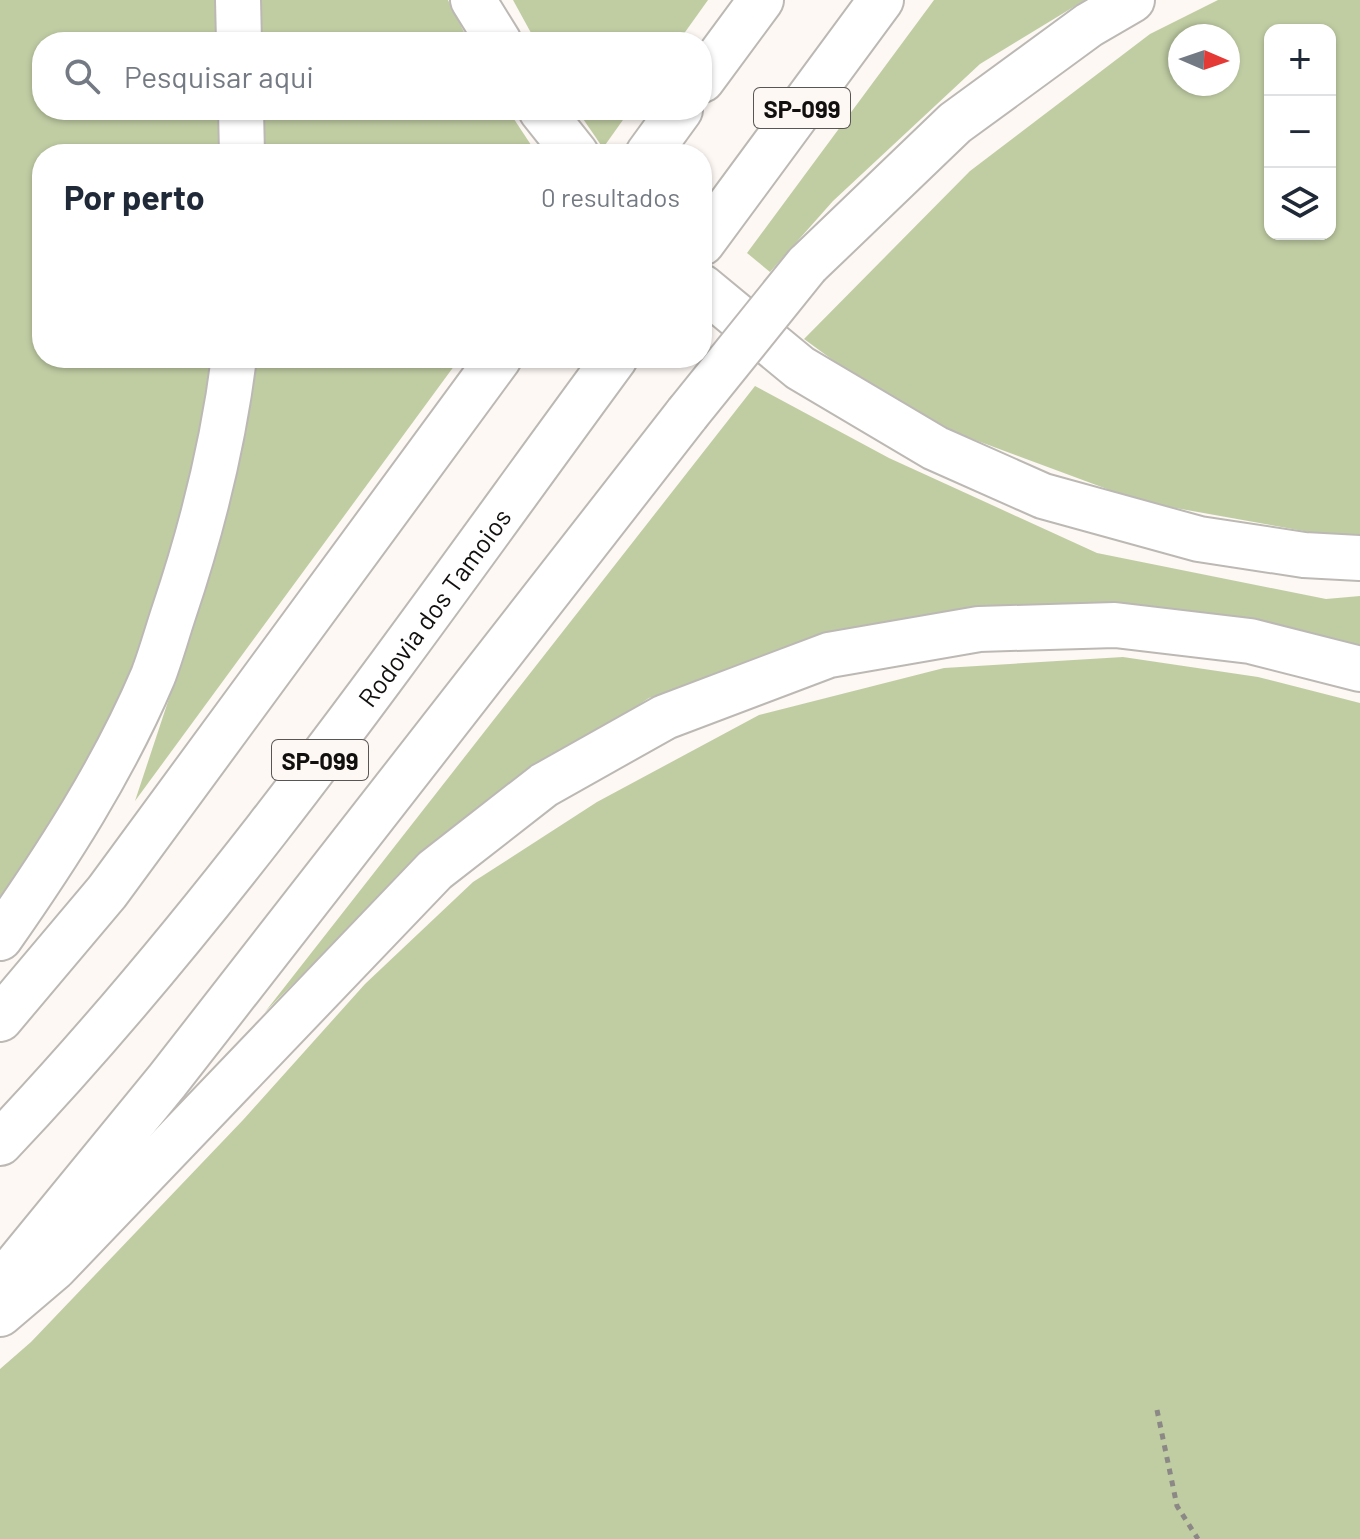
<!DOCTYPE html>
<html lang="pt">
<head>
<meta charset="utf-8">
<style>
  :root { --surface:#fff; --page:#f2f2f3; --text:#1f2937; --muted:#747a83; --line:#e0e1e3 }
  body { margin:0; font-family:Barlow,sans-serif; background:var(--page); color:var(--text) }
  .controls { position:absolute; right:24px; top:24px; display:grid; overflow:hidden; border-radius:16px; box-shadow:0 2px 6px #0004 }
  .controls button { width:72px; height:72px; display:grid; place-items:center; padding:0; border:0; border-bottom:2px solid var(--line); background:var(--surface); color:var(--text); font:40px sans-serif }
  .compass { position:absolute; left:1168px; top:24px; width:72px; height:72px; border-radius:50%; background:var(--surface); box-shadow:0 2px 6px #0004; rotate:92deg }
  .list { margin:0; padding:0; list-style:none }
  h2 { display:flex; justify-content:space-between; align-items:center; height:104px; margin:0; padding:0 32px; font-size:34px }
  h2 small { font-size:26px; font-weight:400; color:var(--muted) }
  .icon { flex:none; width:44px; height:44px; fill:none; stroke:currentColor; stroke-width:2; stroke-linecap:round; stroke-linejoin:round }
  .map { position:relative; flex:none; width:1360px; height:1539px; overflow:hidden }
  .search { position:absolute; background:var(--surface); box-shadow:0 2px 6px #0004; left:32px; top:32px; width:680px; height:88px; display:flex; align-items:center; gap:20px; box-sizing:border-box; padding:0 28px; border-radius:32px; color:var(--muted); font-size:30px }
  .panel { position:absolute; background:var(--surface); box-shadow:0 2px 6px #0004; left:32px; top:144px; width:680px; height:224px; border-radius:32px }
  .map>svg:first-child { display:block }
</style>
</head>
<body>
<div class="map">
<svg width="1360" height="1539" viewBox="0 0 1360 1539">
  <rect width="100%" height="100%" fill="#fdf8f4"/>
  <g fill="#c0cda3" fill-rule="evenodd">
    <path d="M0,0H219L221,42H42V110H225L224,154H42V358H216L176,562L131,694L0,909Z"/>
    <path d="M253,0H448L469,42H255Z"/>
    <path d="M513,0H708L678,42H536Z"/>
    <path d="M934,0H1085L980,64L833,201L770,272L747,253Z"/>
    <path d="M1218,0H1360V541L1142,502L908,415L804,339L970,171L1150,34ZM1270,30H1330V234H1270ZM1180,36H1228V84H1180Z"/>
    <path d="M257,110H508L537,154H258Z"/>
    <path d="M577,110H630L603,148Z"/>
    <path d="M248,358H460L135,801L194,623L246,416Z"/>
    <path d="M755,386L889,458L1097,553L1326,599L1360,596V659L894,626L649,698L512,788L384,893L265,1012Z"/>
    <path d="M1123,657L1258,677L1360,703V1539H0V1369L31,1342L243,1120L365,984L473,882L597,802L759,715L944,668Z"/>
  </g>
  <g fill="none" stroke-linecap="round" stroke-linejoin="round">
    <defs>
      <g id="highway">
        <path d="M238,0L239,42"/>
        <path d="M473,0L499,42"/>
        <path d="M702,80L761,0"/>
        <path d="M241,110L242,154"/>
        <path d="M541,110L576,154"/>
        <path d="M648,154L680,110"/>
        <path d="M702,243L881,0"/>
        <path d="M807,265L955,123L1089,25L1132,0"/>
        <path d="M702,287L800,368L935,448L1043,496L1199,539L1304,555L1360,558"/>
        <path d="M0,938C58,855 113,770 153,676C161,655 167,633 174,612C202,529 223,445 234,358"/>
        <path d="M0,1019L107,892L499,358"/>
        <path id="s1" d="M0,1143C229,902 418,626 615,358"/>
        <path d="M0,1285L167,1081L687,414"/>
        <path d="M0,1314L54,1268L435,870L544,785L665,717L829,655L979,629L1115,625L1250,641L1360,669"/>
      </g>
    </defs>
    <use href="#highway" stroke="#bcb8b4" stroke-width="48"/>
    <path stroke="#8b8885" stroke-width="5" stroke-dasharray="6 6" stroke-linecap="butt" d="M1157,1410L1177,1506L1198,1539"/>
    <use href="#highway" stroke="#fff" stroke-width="44"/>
    <defs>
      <path id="highway-bridge" d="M687,414L807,265"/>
    </defs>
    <use href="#highway-bridge" stroke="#bcb8b4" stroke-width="48" stroke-linecap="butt"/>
    <use href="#highway-bridge" stroke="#fff" stroke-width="44"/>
  </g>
  <g text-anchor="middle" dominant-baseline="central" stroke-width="6" stroke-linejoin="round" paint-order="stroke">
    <g fill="#fdf8f4" stroke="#585654" stroke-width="2">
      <rect x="754" y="88" width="96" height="40" rx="6"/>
      <rect x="272" y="740" width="96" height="40" rx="6"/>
    </g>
    <g font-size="24" font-weight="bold" fill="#12100f">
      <text x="802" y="108">SP-099</text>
      <text x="320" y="760">SP-099</text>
    </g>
    <g font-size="26" fill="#12100f" stroke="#fdf8f4">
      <text stroke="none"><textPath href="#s1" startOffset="690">Rodovia dos Tamoios</textPath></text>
    </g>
  </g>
</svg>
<div class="controls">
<button>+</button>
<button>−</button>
<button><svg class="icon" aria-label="layers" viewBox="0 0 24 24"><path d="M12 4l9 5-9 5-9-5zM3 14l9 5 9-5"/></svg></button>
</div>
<svg class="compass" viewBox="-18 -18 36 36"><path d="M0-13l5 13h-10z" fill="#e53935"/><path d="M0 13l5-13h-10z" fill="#747a83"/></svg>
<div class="search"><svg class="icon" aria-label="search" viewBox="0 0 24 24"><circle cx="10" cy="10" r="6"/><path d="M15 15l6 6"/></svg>Pesquisar aqui</div>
<section class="panel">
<h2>Por perto<small>0 resultados</small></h2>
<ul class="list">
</ul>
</section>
</div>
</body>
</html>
